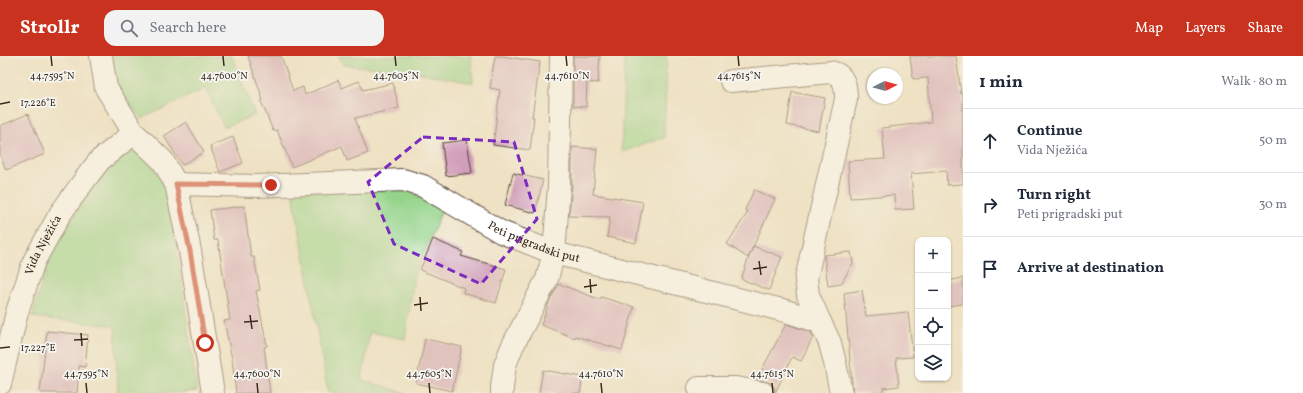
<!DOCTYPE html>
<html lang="en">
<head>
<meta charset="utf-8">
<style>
  :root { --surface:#fff; --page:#f2f2f3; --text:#1f2937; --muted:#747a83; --line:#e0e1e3; --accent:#c8321e }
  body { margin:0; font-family:Vollkorn,serif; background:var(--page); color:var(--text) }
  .controls { position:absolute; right:12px; bottom:12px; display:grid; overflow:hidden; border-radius:8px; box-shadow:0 1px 3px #0004 }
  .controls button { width:36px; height:36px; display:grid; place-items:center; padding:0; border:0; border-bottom:1px solid var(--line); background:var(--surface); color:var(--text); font:20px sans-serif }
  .compass { position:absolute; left:867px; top:12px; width:36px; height:36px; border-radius:50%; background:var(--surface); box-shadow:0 1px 3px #0004; rotate:84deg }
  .stop { position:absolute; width:12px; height:12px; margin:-9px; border:3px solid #c8321e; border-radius:50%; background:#fff }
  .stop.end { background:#c8321e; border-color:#fff; box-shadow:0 1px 4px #0008 }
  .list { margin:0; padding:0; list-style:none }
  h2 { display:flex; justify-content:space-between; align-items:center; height:52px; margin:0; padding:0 16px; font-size:17px }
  h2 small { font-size:13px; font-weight:400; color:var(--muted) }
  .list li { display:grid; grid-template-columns:26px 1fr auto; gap:12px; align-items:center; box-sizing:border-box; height:64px; padding:0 16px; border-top:1px solid var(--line) }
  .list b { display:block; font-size:15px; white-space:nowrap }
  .list p { margin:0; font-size:13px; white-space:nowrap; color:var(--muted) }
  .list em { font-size:13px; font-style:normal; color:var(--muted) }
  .icon { flex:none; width:22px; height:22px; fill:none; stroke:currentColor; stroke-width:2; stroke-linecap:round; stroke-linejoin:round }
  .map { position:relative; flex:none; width:963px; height:337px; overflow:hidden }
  header { display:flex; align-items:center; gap:24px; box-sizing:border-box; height:56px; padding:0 20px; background:var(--accent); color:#fff }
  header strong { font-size:19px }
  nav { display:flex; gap:22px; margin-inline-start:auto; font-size:14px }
  .search { width:280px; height:36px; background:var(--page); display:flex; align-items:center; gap:10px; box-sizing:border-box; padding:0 14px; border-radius:12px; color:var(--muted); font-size:15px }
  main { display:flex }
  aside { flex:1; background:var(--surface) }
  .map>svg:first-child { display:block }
</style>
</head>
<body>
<header>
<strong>Strollr</strong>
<div class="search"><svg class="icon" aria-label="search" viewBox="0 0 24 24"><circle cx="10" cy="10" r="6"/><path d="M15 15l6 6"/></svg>Search here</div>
<nav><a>Map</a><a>Layers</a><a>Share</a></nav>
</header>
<main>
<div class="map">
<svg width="963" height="337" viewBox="0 0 963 337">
  <rect width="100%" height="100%" fill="#f6f6f2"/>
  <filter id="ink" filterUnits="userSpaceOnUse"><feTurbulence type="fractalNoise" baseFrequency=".025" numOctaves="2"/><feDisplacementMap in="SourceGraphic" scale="8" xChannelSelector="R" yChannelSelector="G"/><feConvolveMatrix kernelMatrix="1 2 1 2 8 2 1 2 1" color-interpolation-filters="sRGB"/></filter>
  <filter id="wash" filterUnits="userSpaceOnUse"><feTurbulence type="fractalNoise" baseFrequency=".012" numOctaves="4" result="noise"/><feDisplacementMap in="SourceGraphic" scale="16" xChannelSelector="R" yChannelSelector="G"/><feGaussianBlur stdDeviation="0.9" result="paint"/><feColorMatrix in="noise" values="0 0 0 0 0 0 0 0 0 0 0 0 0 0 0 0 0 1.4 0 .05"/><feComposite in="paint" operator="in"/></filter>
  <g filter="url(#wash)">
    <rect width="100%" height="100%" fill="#efe1c3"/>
    <g fill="#94d48a" stroke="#687f54">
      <path d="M112,0H232L255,59L224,71L206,32L141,63L119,33L114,23Z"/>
      <path d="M339,0H471L473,27L410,15L343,9Z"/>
      <path d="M625,0H667L664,82L621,96Z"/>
      <path d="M134,95L144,97L151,102L169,139L197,335L176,337H118L115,270L32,261L45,215L53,195L94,127L114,104L125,96Z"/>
      <path d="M402,131L443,152L414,221L405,283L370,276L362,324L406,337H328L293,136Z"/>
    </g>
    <g id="blocks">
      <g fill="#d19eb9">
        <path d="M248,0H281L293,35L303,31L305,39L338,24L342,32L359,25L363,34L393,27L399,52L355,62L368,97L347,105L342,90L292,111L277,74L273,75L261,45L263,44Z"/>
        <path d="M495,0H502L540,6L532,61H534L530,94L493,89L500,34L490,32Z"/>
        <path d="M573,0H600L598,27L587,26L586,51L573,50Z"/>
        <path d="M910,0H956L961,38H963V128L947,129L946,115L911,118L914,153L895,154L894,139L850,142L848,105L885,103L882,72L931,66L928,22L913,23Z"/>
        <path d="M792,36L825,42L819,75L787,69Z"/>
        <path d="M28,58L45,98L6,114L0,98V70Z"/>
        <path d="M186,66L204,96L182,109L164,80Z"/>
        <path d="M233,81L243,107L220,116L210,90Z"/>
        <path d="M467,84L472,117L446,120L442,87Z"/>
        <path d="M572,91L597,93L593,138L643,146L636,187L607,181L610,161L569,160L572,130Z"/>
        <path d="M513,117L543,124L535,157L505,149Z"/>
        <path d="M754,134L775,143L748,202L727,188L748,156L745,154Z"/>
        <path d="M244,150L251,201H254L260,234L256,235L267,290L264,291L270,337H236L232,303L224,265L230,264L218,184H214L210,154Z"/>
        <path d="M433,183L463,196L461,200L506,213L496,247L463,237L464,232L420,214Z"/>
        <path d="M753,190L782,201L769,234L741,223Z"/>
        <path d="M851,196L853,207L841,228L828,230L824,199Z"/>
        <path d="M963,222V248L948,250V225Z"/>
        <path d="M559,228L601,244V241L634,251L622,294L575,280V282L541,269L550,244Z"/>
        <path d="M862,234L866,260L908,256L913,301L896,302L899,330L883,332V336L853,337L844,237Z"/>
        <path d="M786,268L811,276L813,281L801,305L792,301L775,337V332L771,327L757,323Z"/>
        <path d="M47,275L88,279L85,311L79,310L77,337H40Z"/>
        <path d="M425,283L462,291L452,335L416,327Z"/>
        <path d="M543,314L583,321L580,337H539Z"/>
      </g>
    </g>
  </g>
  <g filter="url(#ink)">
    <use href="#blocks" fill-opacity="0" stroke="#564537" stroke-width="1"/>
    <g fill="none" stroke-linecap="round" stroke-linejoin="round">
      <defs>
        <g id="minor">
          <path d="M101,0L106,32L134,77L163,105L176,128L190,195L213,337"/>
          <path d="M731,25L831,16C845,19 846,31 846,43L806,223L808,239L820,266"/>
          <path id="s1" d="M176,128L257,130L403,124L423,130L501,176L554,197L786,255L820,266L830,287L835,307L841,337"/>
          <path id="s2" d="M0,328L17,256L34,205L60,158L89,118L100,104L134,77"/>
          <path d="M699,332H736L763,337"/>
          <path d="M502,337V331L505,309L512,291L547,223L554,197L559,130L561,0"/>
        </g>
      </defs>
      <use href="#minor" stroke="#564537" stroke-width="24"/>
      <use href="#minor" stroke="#fff" stroke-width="22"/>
    </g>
  </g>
  <g fill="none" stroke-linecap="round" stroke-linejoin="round" filter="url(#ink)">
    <path stroke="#c8321e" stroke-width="5" d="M205,287L190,195L176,128L271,129"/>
  </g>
  <path d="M0 0H963V337H0ZM423,81L514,86L537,163L481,228L394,188L368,126Z" fill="#efe1c3" fill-opacity=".55" fill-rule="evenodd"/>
  <path fill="none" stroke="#7b2cbf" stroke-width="3" stroke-dasharray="8 5" stroke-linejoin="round" d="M423,81L514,86L537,163L481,228L394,188L368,126Z"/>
  <path fill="none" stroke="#3b2a1e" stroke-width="1.5" d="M51,0L52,10M223,0L224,10M395,0L396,10M566,0L567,10M738,0L739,10M0,48L10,46M759,205L761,219M753,213L767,211M590,223L591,237M584,231L597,229M420,241L421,255M414,249L428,247M250,259L252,273M244,266L258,265M81,277L82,290M74,284L88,283M0,292L10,291M86,327L87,337M257,327L258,337M429,327L430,337M601,327L602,337M772,327L773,337"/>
  <g text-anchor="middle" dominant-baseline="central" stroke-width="3.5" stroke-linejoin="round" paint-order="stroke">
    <g font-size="12" fill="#3b2a1e" stroke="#f6f6f2">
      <text stroke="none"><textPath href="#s1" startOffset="373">Peti prigradski put</textPath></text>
      <text stroke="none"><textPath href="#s2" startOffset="146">Vida Nježića</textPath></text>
    </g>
  </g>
  <g font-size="10" text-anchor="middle" fill="#3b2a1e" stroke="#f6f6f2" stroke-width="3.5" stroke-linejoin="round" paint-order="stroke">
    <text x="52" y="23">44.7595°N</text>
    <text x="224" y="23">44.7600°N</text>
    <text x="396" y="23">44.7605°N</text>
    <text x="567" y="23">44.7610°N</text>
    <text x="739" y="23">44.7615°N</text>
    <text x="38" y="50">17.226°E</text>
    <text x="38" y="295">17.227°E</text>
    <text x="86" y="321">44.7595°N</text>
    <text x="257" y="321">44.7600°N</text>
    <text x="429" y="321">44.7605°N</text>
    <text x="601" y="321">44.7610°N</text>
    <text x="772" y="321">44.7615°N</text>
  </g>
</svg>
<div class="controls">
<button>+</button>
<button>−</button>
<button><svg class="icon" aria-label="locate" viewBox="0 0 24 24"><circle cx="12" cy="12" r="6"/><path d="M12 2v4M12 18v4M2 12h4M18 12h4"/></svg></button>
<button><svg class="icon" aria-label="layers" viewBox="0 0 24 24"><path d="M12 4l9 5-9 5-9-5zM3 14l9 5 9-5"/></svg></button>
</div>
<svg class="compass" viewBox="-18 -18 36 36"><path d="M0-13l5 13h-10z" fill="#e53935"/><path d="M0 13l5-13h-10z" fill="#747a83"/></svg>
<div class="stop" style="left:205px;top:287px"></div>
<div class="stop end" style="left:271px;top:129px"></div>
</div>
<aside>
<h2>1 min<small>Walk · 80 m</small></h2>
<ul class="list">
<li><svg class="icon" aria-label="ahead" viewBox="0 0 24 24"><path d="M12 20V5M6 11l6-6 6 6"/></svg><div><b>Continue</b><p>Vida Nježića</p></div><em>50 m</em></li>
<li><svg class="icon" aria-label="right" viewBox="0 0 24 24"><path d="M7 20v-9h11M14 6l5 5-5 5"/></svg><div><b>Turn right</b><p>Peti prigradski put</p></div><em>30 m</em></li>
<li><svg class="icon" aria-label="arrive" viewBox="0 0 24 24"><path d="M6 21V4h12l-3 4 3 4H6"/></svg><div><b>Arrive at destination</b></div></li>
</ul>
</aside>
</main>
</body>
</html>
